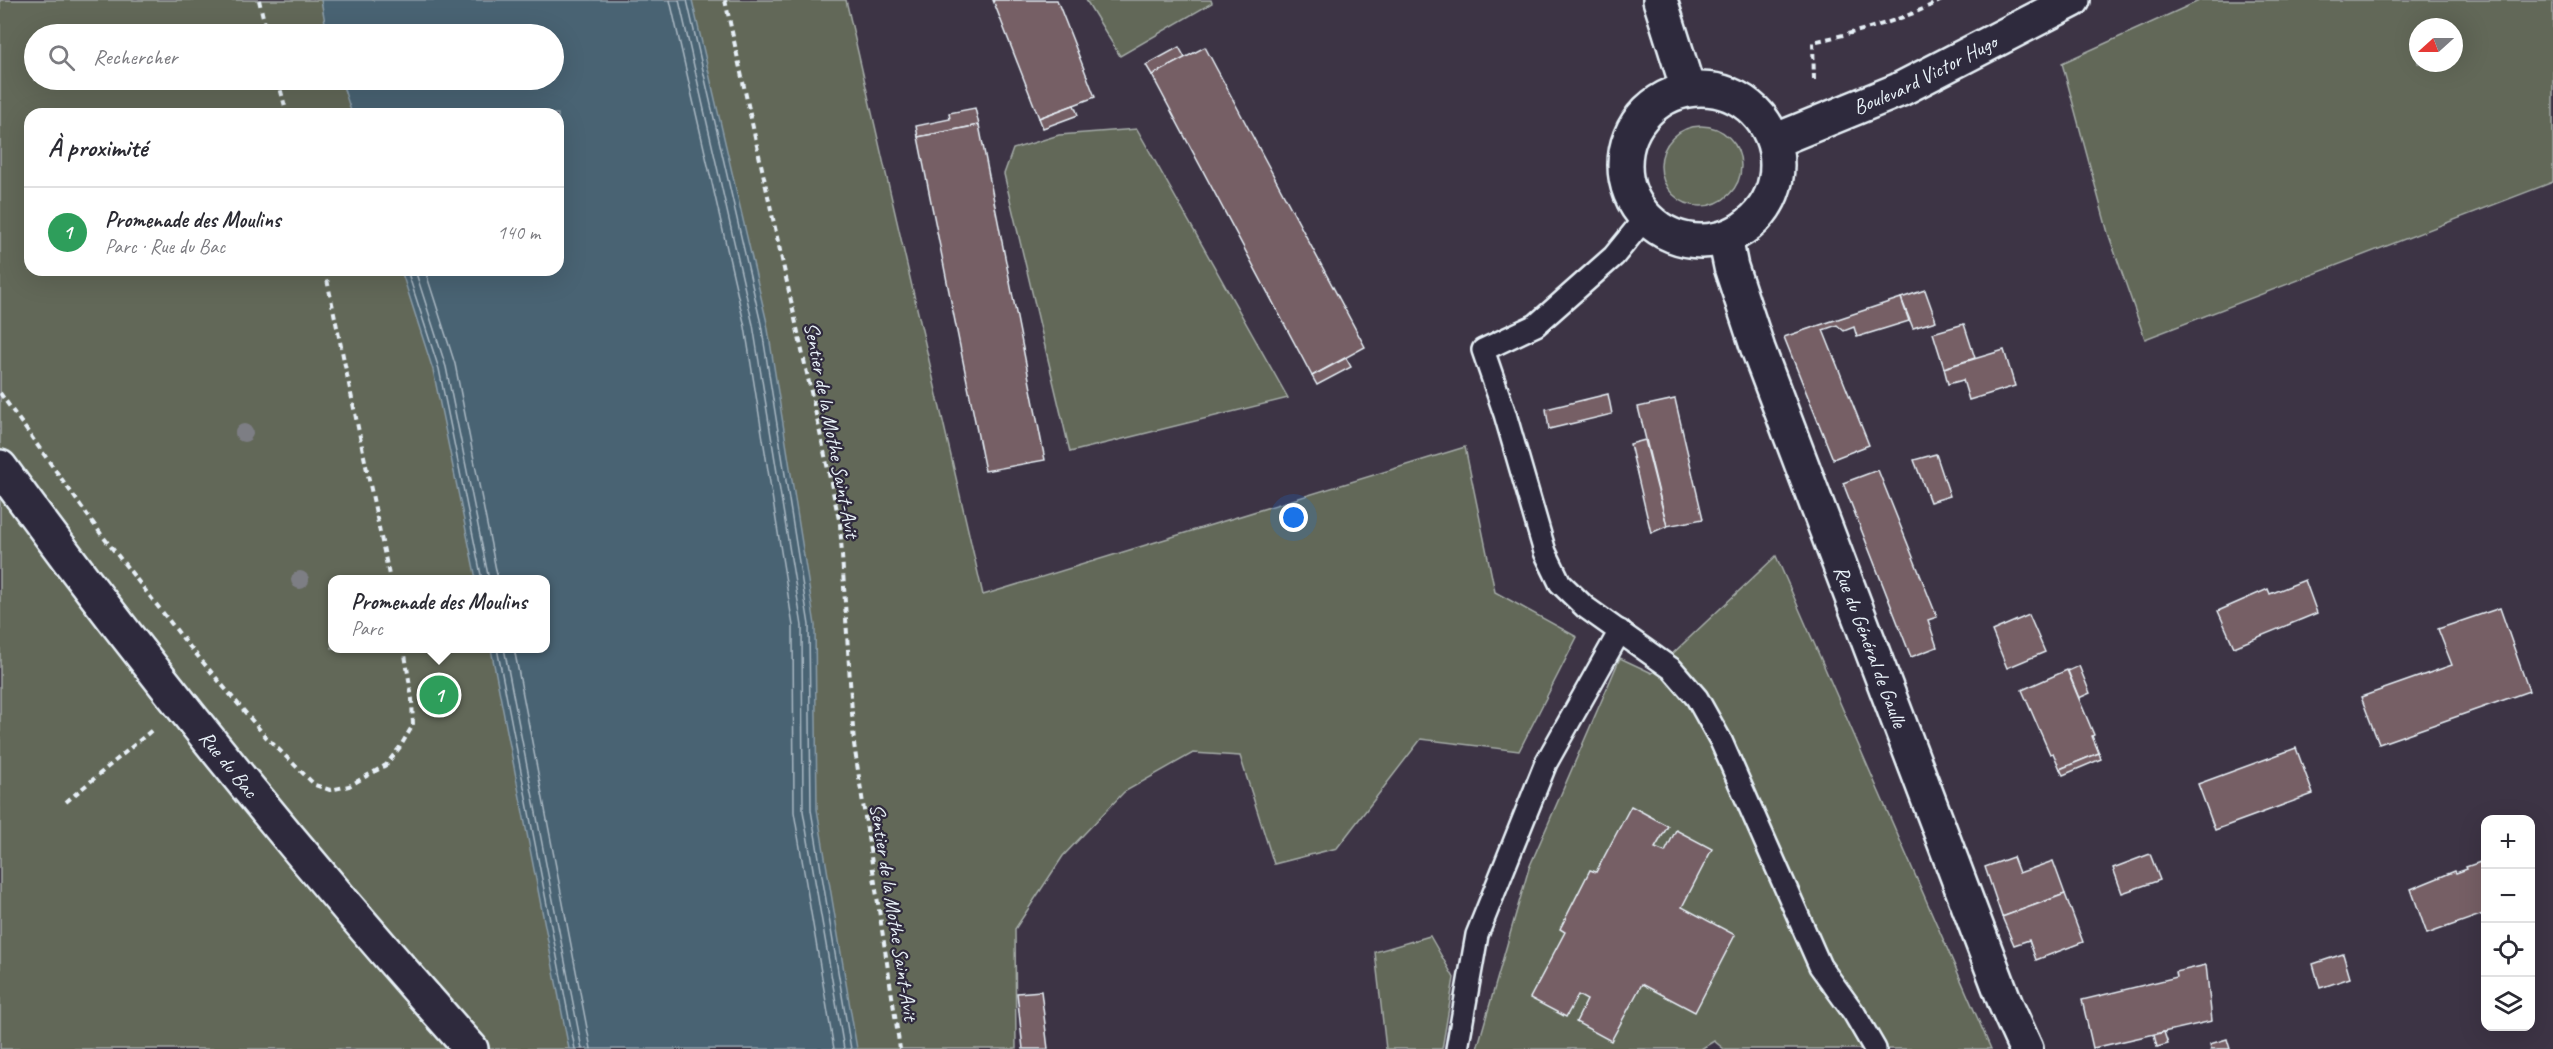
<!DOCTYPE html>
<html lang="fr">
<head>
<meta charset="utf-8">
<style>
  :root { --surface:#fff; --page:#f7f7f7; --text:#2b2b33; --muted:#7c7c81; --line:#e1e1e2; --accent:#7c3aed }
  body { margin:0; font-family:Caveat,sans-serif; background:var(--page); color:var(--text) }
  .controls { position:absolute; right:18px; bottom:18px; display:grid; overflow:hidden; border-radius:12px; box-shadow:0 6px 24px #0002 }
  .controls button { width:54px; height:54px; display:grid; place-items:center; padding:0; border:0; border-bottom:2px solid var(--line); background:var(--surface); color:var(--text); font:30px sans-serif }
  .compass { position:absolute; left:2409px; top:18px; width:54px; height:54px; border-radius:50%; background:var(--surface); box-shadow:0 6px 24px #0002; rotate:249deg }
  .you { position:absolute; left:1294px; top:518px; width:21px; height:21px; margin:-15px; border:4px solid #fff; border-radius:50%; background:#1a73e8; box-shadow:0 0 0 9px #1a73e833 }
  .badge { display:grid; place-items:center; width:39px; height:39px; border-radius:50%; background:var(--accent); color:#fff; font-size:20px; font-weight:700 }
  .pin { position:absolute; translate:-50% -50%; border:3px solid #fff; box-shadow:0 2px 6px #0006 }
  .popup { position:absolute; left:328px; top:575px; width:222px; height:78px; box-sizing:border-box; display:grid; place-content:center; border-radius:12px; background:var(--surface); filter:drop-shadow(0 2px 4px #0005); font-size:20px; white-space:nowrap; color:var(--muted) }
  .popup b { font-size:22px; color:var(--text) }
  .popup::after { content:''; position:absolute; left:50%; top:100%; margin-left:-12px; border:12px solid transparent; border-top-color:var(--surface) }
  .list { margin:0; padding:0; list-style:none }
  h2 { display:flex; justify-content:space-between; align-items:center; height:78px; margin:0; padding:0 24px; font-size:26px }
  h2 small { font-size:20px; font-weight:400; color:var(--muted) }
  .list li { display:grid; grid-template-columns:39px 1fr auto; gap:18px; align-items:center; box-sizing:border-box; height:90px; padding:0 24px; border-top:2px solid var(--line) }
  .list b { display:block; font-size:22px; white-space:nowrap }
  .list p { margin:0; font-size:20px; white-space:nowrap; color:var(--muted) }
  .list em { font-size:20px; font-style:normal; color:var(--muted) }
  .icon { flex:none; width:33px; height:33px; fill:none; stroke:currentColor; stroke-width:2; stroke-linecap:round; stroke-linejoin:round }
  .map { position:relative; flex:none; width:2553px; height:1049px; overflow:hidden }
  .search { position:absolute; background:var(--surface); box-shadow:0 6px 24px #0002; left:24px; top:24px; width:540px; height:66px; display:flex; align-items:center; gap:15px; box-sizing:border-box; padding:0 21px; border-radius:33px; color:var(--muted); font-size:22px }
  .panel { position:absolute; background:var(--surface); box-shadow:0 6px 24px #0002; left:24px; top:108px; width:540px; height:168px; border-radius:18px }
  .map>svg:first-child { display:block }
</style>
</head>
<body>
<div class="map">
<svg width="2553" height="1049" viewBox="0 0 2553 1049">
  <rect width="100%" height="100%" fill="#3d3445"/>
  <filter id="ink" filterUnits="userSpaceOnUse"><feTurbulence type="fractalNoise" baseFrequency=".0167" numOctaves="2"/><feDisplacementMap in="SourceGraphic" scale="12" xChannelSelector="R" yChannelSelector="G"/><feConvolveMatrix kernelMatrix="1 2 1 2 8 2 1 2 1" color-interpolation-filters="sRGB"/></filter>
  <g filter="url(#ink)">
    <g fill="#626759" stroke="#a5aca8" stroke-width="1.5" fill-rule="evenodd">
      <path d="M0,0H846L983,595L1465,447L1495,592L1577,637L1519,751L1421,739L1337,848L1274,864L1240,756L1193,753L1124,792L1063,856L1015,929L1016,1049H0ZM34,34H554V80H34ZM30,114H558V270H30ZM332,580H546V648H332Z"/>
      <path d="M1086,0H1211L1212,3L1120,56Z"/>
      <path d="M2201,0H2553V182L2145,339L2108,233L2062,63ZM2418,27H2454V63H2418Z"/>
      <circle cx="1701" cy="166" r="40"/>
      <path d="M1137,129L1288,398L1070,452L1004,174L1013,149L1059,135Z"/>
      <path d="M1776,556L1991,1049H1724L1714,1041L1701,1049H1477L1529,868L1620,658L1652,673Z"/>
      <path d="M1430,936L1454,978L1442,1049H1386L1375,952Z"/>
    </g>
    <path fill="#4a6373" stroke="#899ca8" stroke-width="1.5" d="M321,0H692L767,323L815,625L817,809L857,1049H569L491,649L546,648V580L476,579L433,370L401,270H558V114H352L341,80H554V34H327Z"/>
    <g fill="none" stroke-linecap="round" stroke-linejoin="round">
      <g stroke="#a9b8c3" stroke-width="1.5">
        <path d="M670,0L745,327L793,626L794,812L834,1049"/>
        <path d="M679,0L753,325L802,626L803,811L844,1049"/>
        <path d="M687,0L761,324L809,625L811,810L851,1049"/>
        <path d="M407,270L439,369L482,580"/>
        <path d="M415,270L446,367L489,580"/>
        <path d="M425,270L455,364L498,580"/>
        <path d="M497,648L575,1049"/>
        <path d="M504,648L582,1049"/>
        <path d="M514,648L591,1049"/>
      </g>
    </g>
    <g fill="#765e65" stroke="#e8f1f8" stroke-width="1.5">
      <path d="M993,0H1057L1095,97L1039,118Z"/>
      <path d="M1179,47L1185,58L1152,75L1146,65Z"/>
      <path d="M1205,47L1365,347L1312,376L1152,75Z"/>
      <path d="M1074,105L1078,115L1043,128L1039,118Z"/>
      <path d="M975,108L979,125L918,137L916,126L950,119L949,113Z"/>
      <path d="M979,125L1045,460L985,471L918,137Z"/>
      <path d="M1925,290L1936,321L1913,328L1901,298Z"/>
      <path d="M1901,298L1909,321L1857,337L1854,327L1844,331L1837,325L1823,330L1869,445L1833,459L1784,337Z"/>
      <path d="M1964,324L1975,358L1944,368L1933,333Z"/>
      <path d="M2004,350L2015,386L1969,400L1963,380L1948,384L1944,368Z"/>
      <path d="M1346,358L1351,367L1317,385L1312,376Z"/>
      <path d="M1608,394L1612,414L1549,429L1546,409Z"/>
      <path d="M1675,399L1703,519L1667,526L1638,407Z"/>
      <path d="M1645,440L1667,526L1651,533L1630,444Z"/>
      <path d="M1936,454L1950,496L1930,502L1914,460Z"/>
      <path d="M1878,470L1937,617L1928,620L1937,647L1911,657L1843,483Z"/>
      <path d="M2305,580L2317,613L2234,647L2218,611L2268,589L2270,594Z"/>
      <path d="M2500,608L2529,691L2379,744L2361,697L2452,665L2438,629Z"/>
      <path d="M2029,615L2045,652L2007,668L1992,631Z"/>
      <path d="M2079,666L2090,693L2079,698L2068,671Z"/>
      <path d="M2067,670L2094,735L2092,736L2099,753L2060,769L2053,753L2050,754L2022,690Z"/>
      <path d="M2296,748L2313,794L2215,830L2198,784Z"/>
      <path d="M2099,753L2101,759L2063,775L2060,769Z"/>
      <path d="M1631,806L1668,826L1655,848L1665,852L1676,830L1712,849L1682,907L1735,935L1695,1012L1642,984L1611,1041L1576,1022L1587,1000L1578,995L1566,1017L1530,998L1565,932L1560,929L1590,870L1596,872Z"/>
      <path d="M2150,854L2160,880L2122,893L2113,868Z"/>
      <path d="M2013,857L2019,873L2053,861L2065,894L2002,917L1985,867Z"/>
      <path d="M2486,860V913L2427,934L2411,889L2455,871L2456,873L2467,869L2466,867Z"/>
      <path d="M2065,894L2083,942L2036,960L2029,940L2014,945L2002,917Z"/>
      <path d="M2343,954L2350,978L2320,988L2313,964Z"/>
      <path d="M2206,965L2212,1021L2093,1048L2082,1000L2177,977L2176,972Z"/>
      <path d="M1041,991L1048,1049H1023L1017,993Z"/>
      <path d="M2164,1032L2168,1044L2157,1047L2154,1035Z"/>
      <path d="M2227,1039L2230,1049H2211L2210,1044Z"/>
    </g>
    <g fill="none" stroke-linecap="round" stroke-linejoin="round">
      <defs>
        <g id="service">
          <path d="M1645,218L1614,256L1536,325L1483,350L1505,414L1545,552L1560,583L1585,607L1672,669L1697,698L1721,741L1820,966L1854,1013L1875,1049"/>
          <path d="M1457,1049L1477,935L1546,763L1620,631"/>
        </g>
        <g id="minor">
          <path id="s1" d="M0,467C147,669 305,863 471,1049"/>
        </g>
        <g id="secondary">
          <path d="M1660,0L1688,89"/>
          <circle cx="1701" cy="165" r="76"/>
          <path id="s2" d="M1774,141L1899,90L2073,0"/>
          <path id="s3" d="M1725,238L1731,267L1758,349L2006,1005L2026,1049"/>
        </g>
      </defs>
      <use href="#service" stroke="#e8f1f8" stroke-width="26"/>
      <use href="#minor" stroke="#e8f1f8" stroke-width="38"/>
      <use href="#secondary" stroke="#e8f1f8" stroke-width="38"/>
      <g stroke="#e8f1f8" stroke-width="4" stroke-dasharray="6 4.5" stroke-linecap="butt">
        <path d="M259,0L267,34"/>
        <path d="M725,0L840,524L854,744L900,1049"/>
        <path d="M278,80L287,114"/>
        <path d="M1814,80L1813,42C1858,32 1901,21 1942,0"/>
        <path d="M325,270L390,580"/>
        <path d="M0,393L101,534L185,641L266,737L315,785L330,790L349,786L386,765L400,747L413,725L412,699L404,648"/>
        <path d="M66,802L152,730"/>
      </g>
      <use href="#service" stroke="#2f2a3d" stroke-width="21"/>
      <use href="#minor" stroke="#2f2a3d" stroke-width="33"/>
      <use href="#secondary" stroke="#2f2a3d" stroke-width="33"/>
    </g>
    <g fill="#7d7e84">
      <circle cx="244" cy="433" r="9"/>
      <circle cx="300" cy="580" r="9"/>
    </g>
  </g>
  <g text-anchor="middle" dominant-baseline="central" stroke-width="4.5" stroke-linejoin="round" paint-order="stroke">
    <g font-size="21" fill="#e8f1f8" stroke="#2f2a3d">
      <text stroke="none"><textPath href="#s2" startOffset="165">Boulevard Victor Hugo</textPath></text>
      <text transform="translate(832 430) rotate(79)">Sentier de la Mothe Saint-Avit</text>
      <text stroke="none"><textPath href="#s3" startOffset="434">Rue du Général de Gaulle</textPath></text>
      <text stroke="none"><textPath href="#s1" startOffset="375">Rue du Bac</textPath></text>
      <text transform="translate(894 912) rotate(81)">Sentier de la Mothe Saint-Avit</text>
    </g>
  </g>
</svg>
<div class="controls">
<button>+</button>
<button>−</button>
<button><svg class="icon" aria-label="locate" viewBox="0 0 24 24"><circle cx="12" cy="12" r="6"/><path d="M12 2v4M12 18v4M2 12h4M18 12h4"/></svg></button>
<button><svg class="icon" aria-label="layers" viewBox="0 0 24 24"><path d="M12 4l9 5-9 5-9-5zM3 14l9 5 9-5"/></svg></button>
</div>
<svg class="compass" viewBox="-18 -18 36 36"><path d="M0-13l5 13h-10z" fill="#e53935"/><path d="M0 13l5-13h-10z" fill="#7c7c81"/></svg>
<div class="you"></div>
<div class="pin badge" style="left:439px;top:695px;background:#2e9e5b">1</div>
<div class="popup"><b>Promenade des Moulins</b>Parc</div>
<div class="search"><svg class="icon" aria-label="search" viewBox="0 0 24 24"><circle cx="10" cy="10" r="6"/><path d="M15 15l6 6"/></svg>Rechercher</div>
<section class="panel">
<h2>À proximité<small></small></h2>
<ul class="list">
<li><span class="badge" style="background:#2e9e5b">1</span><div><b>Promenade des Moulins</b><p>Parc · Rue du Bac</p></div><em>140 m</em></li>
</ul>
</section>
</div>
</body>
</html>
